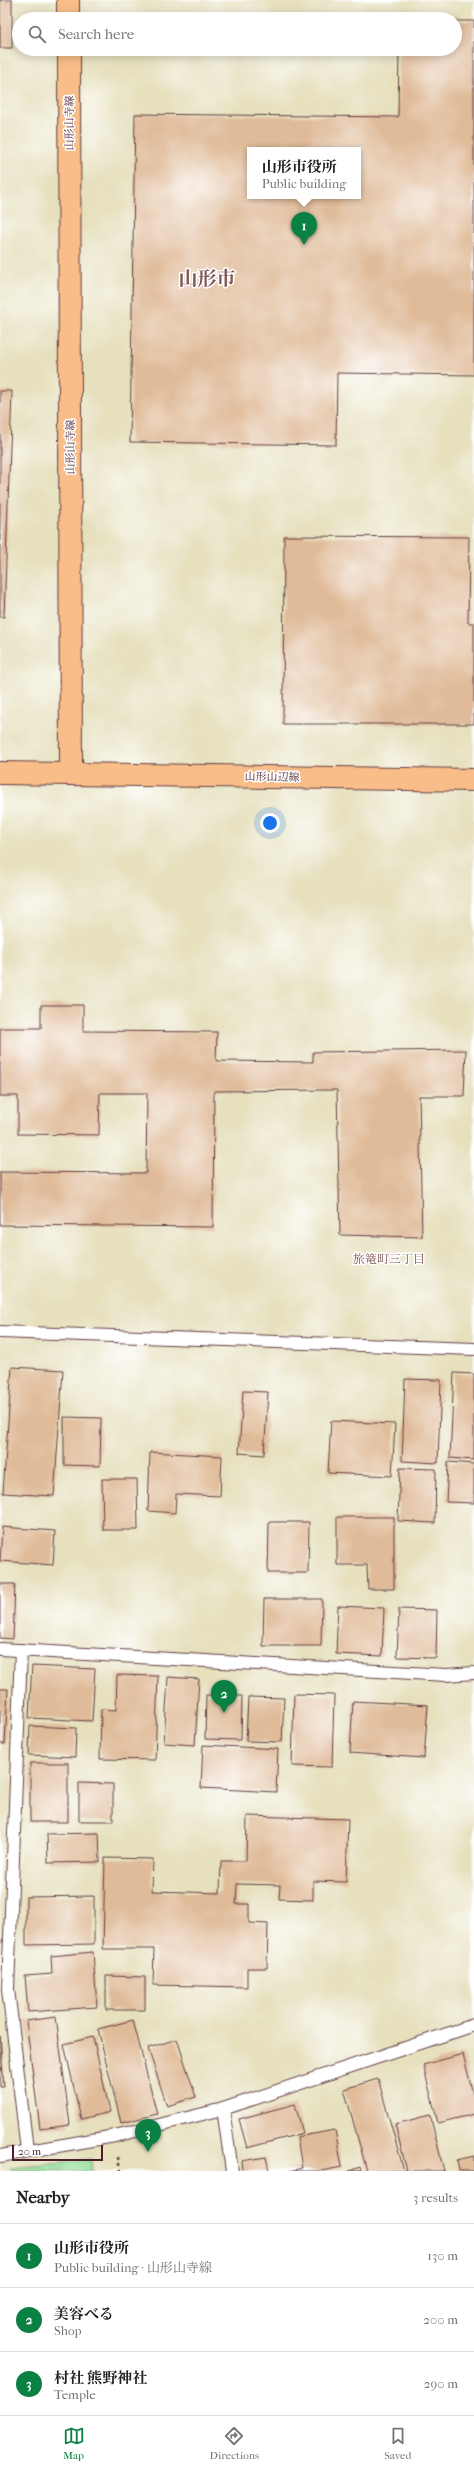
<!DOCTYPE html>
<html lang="en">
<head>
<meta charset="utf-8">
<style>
  :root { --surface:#fff; --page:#f6f6f6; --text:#222; --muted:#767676; --line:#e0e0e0; --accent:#0b8043 }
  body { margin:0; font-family:"IM FELL French Canon","Noto Serif JP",serif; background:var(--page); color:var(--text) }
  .scale { position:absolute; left:12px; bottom:10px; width:91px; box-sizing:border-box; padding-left:4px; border:2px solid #4a1f2b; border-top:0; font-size:11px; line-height:14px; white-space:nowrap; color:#4a1f2b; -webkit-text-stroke:3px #fff; paint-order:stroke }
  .you { position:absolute; left:270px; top:823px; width:14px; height:14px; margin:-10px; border:3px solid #fff; border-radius:50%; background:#1a73e8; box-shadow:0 0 0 6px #1a73e833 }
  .badge { display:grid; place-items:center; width:26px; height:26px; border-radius:50%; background:var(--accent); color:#fff; font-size:13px; font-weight:700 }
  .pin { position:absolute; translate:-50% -33px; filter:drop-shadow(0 1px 2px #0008) }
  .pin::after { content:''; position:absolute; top:21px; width:14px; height:12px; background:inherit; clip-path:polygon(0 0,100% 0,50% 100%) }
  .popup { position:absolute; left:247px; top:147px; width:114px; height:52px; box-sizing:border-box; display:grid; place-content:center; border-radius:0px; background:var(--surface); filter:drop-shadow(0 1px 3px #0005); font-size:13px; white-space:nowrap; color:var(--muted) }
  .popup b { font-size:15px; color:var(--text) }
  .popup::after { content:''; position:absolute; left:50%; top:100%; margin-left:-8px; border:8px solid transparent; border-top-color:var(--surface) }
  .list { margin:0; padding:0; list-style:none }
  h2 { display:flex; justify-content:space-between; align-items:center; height:52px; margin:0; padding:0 16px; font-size:17px }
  h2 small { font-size:13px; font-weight:400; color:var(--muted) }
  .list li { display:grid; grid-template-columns:26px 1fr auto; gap:12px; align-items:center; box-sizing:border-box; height:64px; padding:0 16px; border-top:1px solid var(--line) }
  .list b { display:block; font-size:15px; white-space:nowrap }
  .list p { margin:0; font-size:13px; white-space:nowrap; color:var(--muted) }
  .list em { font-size:13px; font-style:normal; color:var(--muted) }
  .icon { flex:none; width:22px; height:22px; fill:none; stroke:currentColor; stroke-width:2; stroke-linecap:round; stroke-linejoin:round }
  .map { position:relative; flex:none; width:474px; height:2171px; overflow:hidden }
  .search { position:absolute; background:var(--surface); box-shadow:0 2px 10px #0003; left:12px; right:12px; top:12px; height:44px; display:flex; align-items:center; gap:10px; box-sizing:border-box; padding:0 14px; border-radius:22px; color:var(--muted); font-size:15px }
  .sheet { height:244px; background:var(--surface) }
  nav { display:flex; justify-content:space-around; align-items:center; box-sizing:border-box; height:56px; border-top:1px solid var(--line); background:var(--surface); font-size:11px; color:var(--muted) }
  nav a { display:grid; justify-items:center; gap:2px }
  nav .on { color:var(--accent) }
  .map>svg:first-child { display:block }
</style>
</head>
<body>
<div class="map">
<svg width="474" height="2171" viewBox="0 0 474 2171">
  <rect width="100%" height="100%" fill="#fff"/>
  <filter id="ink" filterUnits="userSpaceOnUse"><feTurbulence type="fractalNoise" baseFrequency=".025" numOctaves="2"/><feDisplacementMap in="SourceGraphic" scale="8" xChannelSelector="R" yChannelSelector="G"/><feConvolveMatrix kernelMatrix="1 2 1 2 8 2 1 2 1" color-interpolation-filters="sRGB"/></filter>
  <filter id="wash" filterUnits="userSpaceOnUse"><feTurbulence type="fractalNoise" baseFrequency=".012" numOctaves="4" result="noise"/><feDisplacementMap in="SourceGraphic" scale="16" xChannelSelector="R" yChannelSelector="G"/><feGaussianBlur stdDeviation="0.9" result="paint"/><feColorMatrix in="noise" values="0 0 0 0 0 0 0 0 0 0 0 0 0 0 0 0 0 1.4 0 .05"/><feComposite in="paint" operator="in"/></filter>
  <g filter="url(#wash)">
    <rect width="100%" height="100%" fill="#e6e0bd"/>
    <path fill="#90db97" stroke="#6d7d61" d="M91,2159L92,2171H12L11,2167Z"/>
    <g id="blocks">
      <g fill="#e0bb99" fill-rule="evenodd">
        <rect x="0" y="0" width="12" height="48"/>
        <path d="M455,21H474V375L337,373L336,445L130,442L135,114L398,117L399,49H455ZM250,150H358V196H250Z"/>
        <path d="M0,391H12L4,617H0Z"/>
        <path d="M284,536L469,537L468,623H474V724H283Z"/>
        <path d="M41,1005H83V1031L217,1032L216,1061L313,1062V1052L466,1050L464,1096H419L422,1237L340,1235L337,1090L214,1091L213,1227L0,1225V1172L146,1173L147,1093H100L99,1135L18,1134V1096H0V1028H41Z"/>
        <path d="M12,1367L63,1370L54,1496L3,1493Z"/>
        <path d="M454,1373L474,1374V1460L450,1458Z"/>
        <path d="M405,1379L441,1380L438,1463L402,1461Z"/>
        <path d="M243,1391L268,1392L264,1455L239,1453Z"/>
        <path d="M64,1417L101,1418L100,1466L64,1465Z"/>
        <path d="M331,1421L395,1424L392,1476L328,1473Z"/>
        <path d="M150,1452L222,1456L220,1496L176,1494L175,1513L148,1511Z"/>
        <path d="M448,1462L474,1464V1503L446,1502Z"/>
        <path d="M400,1468L436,1469L435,1523L398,1521Z"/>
        <path d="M102,1479H137L138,1530H103Z"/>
        <path d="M337,1517H394V1589H368L367,1565H337Z"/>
        <path d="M269,1522H309L308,1573H268Z"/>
        <path d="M2,1527L55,1531L53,1565L0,1561Z"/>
        <path d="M0,1584H15L13,1639L0,1638Z"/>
        <path d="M264,1599H322L321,1646H263Z"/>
        <path d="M338,1606L384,1608L382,1656L336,1654Z"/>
        <path d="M399,1609L437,1610L436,1658L397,1657Z"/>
        <path d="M32,1666L95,1669L92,1721L29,1718Z"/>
        <path d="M117,1675L158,1676L155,1760L100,1759L101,1709L116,1710Z"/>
        <path d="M168,1677L199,1679L195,1745L164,1743Z"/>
        <path d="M0,1689H8L5,1744H0Z"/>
        <path d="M294,1694L334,1695L332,1767L292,1766Z"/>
        <path d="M206,1695L242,1696L241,1740L205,1739Z"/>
        <path d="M248,1697L284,1698L282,1742L246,1741Z"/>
        <path d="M353,1701L428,1705L424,1758L350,1753Z"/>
        <path d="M30,1726L76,1728L75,1757L29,1755Z"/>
        <path d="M203,1745L278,1749L276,1792L201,1788Z"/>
        <rect x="30" y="1763" width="38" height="59"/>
        <path d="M79,1783L113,1784V1821H79Z"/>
        <path d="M247,1816L348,1819L346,1882L313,1881V1900L279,1899L280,1885L237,1884L236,1904H249V1923L268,1924L267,1968H247V1987L153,1985L154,1949H103L105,1858L153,1859L152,1891L220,1893L221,1861H246Z"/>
        <path d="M99,1833L100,1862L48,1863L47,1834Z"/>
        <path d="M94,1896V1944L26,1945V1897Z"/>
        <path d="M93,1952L97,2007L28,2012L25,1976L52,1974L51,1956Z"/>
        <path d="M106,1976L145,1977V2010H106Z"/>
        <path d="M56,2017L70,2125L40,2129L26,2021Z"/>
        <path d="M133,2020L157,2114L121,2123L98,2029Z"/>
        <path d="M0,2036L4,2087H0Z"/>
        <path d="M93,2037L110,2112L81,2119L64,2044Z"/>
        <path d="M177,2039L196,2097L167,2106L148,2048Z"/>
        <path d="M463,2054L474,2098V2114L438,2123L423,2065Z"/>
        <path d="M378,2079L404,2171H367L344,2089Z"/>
        <path d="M295,2104L303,2133L247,2148L239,2119Z"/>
        <path d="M430,2115L444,2171H407L395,2124Z"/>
        <path d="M335,2130L342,2167L321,2171H289L302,2168L297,2137Z"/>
        <path d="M474,2156V2171H459L457,2160Z"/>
        <path d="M266,2157L269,2171H243L242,2161Z"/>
        <path d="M360,2167L361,2171H349Z"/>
      </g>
    </g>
  </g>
  <g filter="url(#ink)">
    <use href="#blocks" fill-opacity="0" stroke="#613c41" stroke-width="1"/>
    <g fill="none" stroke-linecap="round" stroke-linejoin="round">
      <defs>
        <g id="service">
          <path d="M0,1332L474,1349"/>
          <path d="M0,1649L446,1675L474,1673"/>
          <path d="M21,1650L8,1989L27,2150"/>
          <path d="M223,2109L232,2171"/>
          <path d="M0,2156L115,2136L223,2109L474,2025"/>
        </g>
        <g id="primary">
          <path d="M68,0V19"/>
          <path d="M69,49L71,774"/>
          <path d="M0,773L474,780"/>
        </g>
      </defs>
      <use href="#service" stroke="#613c41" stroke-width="14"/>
      <use href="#primary" stroke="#613c41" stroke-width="24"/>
      <path stroke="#613c41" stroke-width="2.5" stroke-dasharray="3 3" stroke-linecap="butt" d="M118,2157L120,2171"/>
      <use href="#service" stroke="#fff" stroke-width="12"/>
      <use href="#primary" stroke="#f8bd89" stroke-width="22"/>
    </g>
  </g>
  <g text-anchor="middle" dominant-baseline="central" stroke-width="3" stroke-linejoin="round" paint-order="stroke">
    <g font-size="11" fill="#4a1f2b" stroke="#fff">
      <text transform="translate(69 123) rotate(-90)">山形山寺線</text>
      <text transform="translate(70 447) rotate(-90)">山形山寺線</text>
      <text transform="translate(272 777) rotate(1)">山形山辺線</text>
    </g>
    <g font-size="12" fill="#7e5652" stroke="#fff">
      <text x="389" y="1259">旅篭町三丁目</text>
    </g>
    <g font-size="19" font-weight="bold" fill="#7e5652" stroke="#fff">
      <text x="207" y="279">山形市</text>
    </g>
  </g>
</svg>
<div class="scale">20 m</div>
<div class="you"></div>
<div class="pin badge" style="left:304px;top:245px">1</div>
<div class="popup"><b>山形市役所</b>Public building</div>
<div class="pin badge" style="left:224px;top:1713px">2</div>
<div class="pin badge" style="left:148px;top:2152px">3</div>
<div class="search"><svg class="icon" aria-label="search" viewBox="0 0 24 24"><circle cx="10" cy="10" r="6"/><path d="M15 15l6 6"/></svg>Search here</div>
</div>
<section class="sheet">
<h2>Nearby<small>3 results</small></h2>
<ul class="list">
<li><span class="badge">1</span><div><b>山形市役所</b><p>Public building · 山形山寺線</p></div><em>130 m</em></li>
<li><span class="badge">2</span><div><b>美容べる</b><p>Shop</p></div><em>200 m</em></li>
<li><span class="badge">3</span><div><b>村社 熊野神社</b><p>Temple</p></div><em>290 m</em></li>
</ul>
</section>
<nav>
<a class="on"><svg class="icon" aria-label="map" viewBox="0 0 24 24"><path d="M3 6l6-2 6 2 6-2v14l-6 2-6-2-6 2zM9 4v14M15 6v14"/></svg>Map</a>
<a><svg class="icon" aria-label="directions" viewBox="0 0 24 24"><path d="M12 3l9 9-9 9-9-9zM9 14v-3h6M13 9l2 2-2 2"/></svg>Directions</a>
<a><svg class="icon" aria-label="saved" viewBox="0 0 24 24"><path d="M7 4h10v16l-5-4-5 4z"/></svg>Saved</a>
</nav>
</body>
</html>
